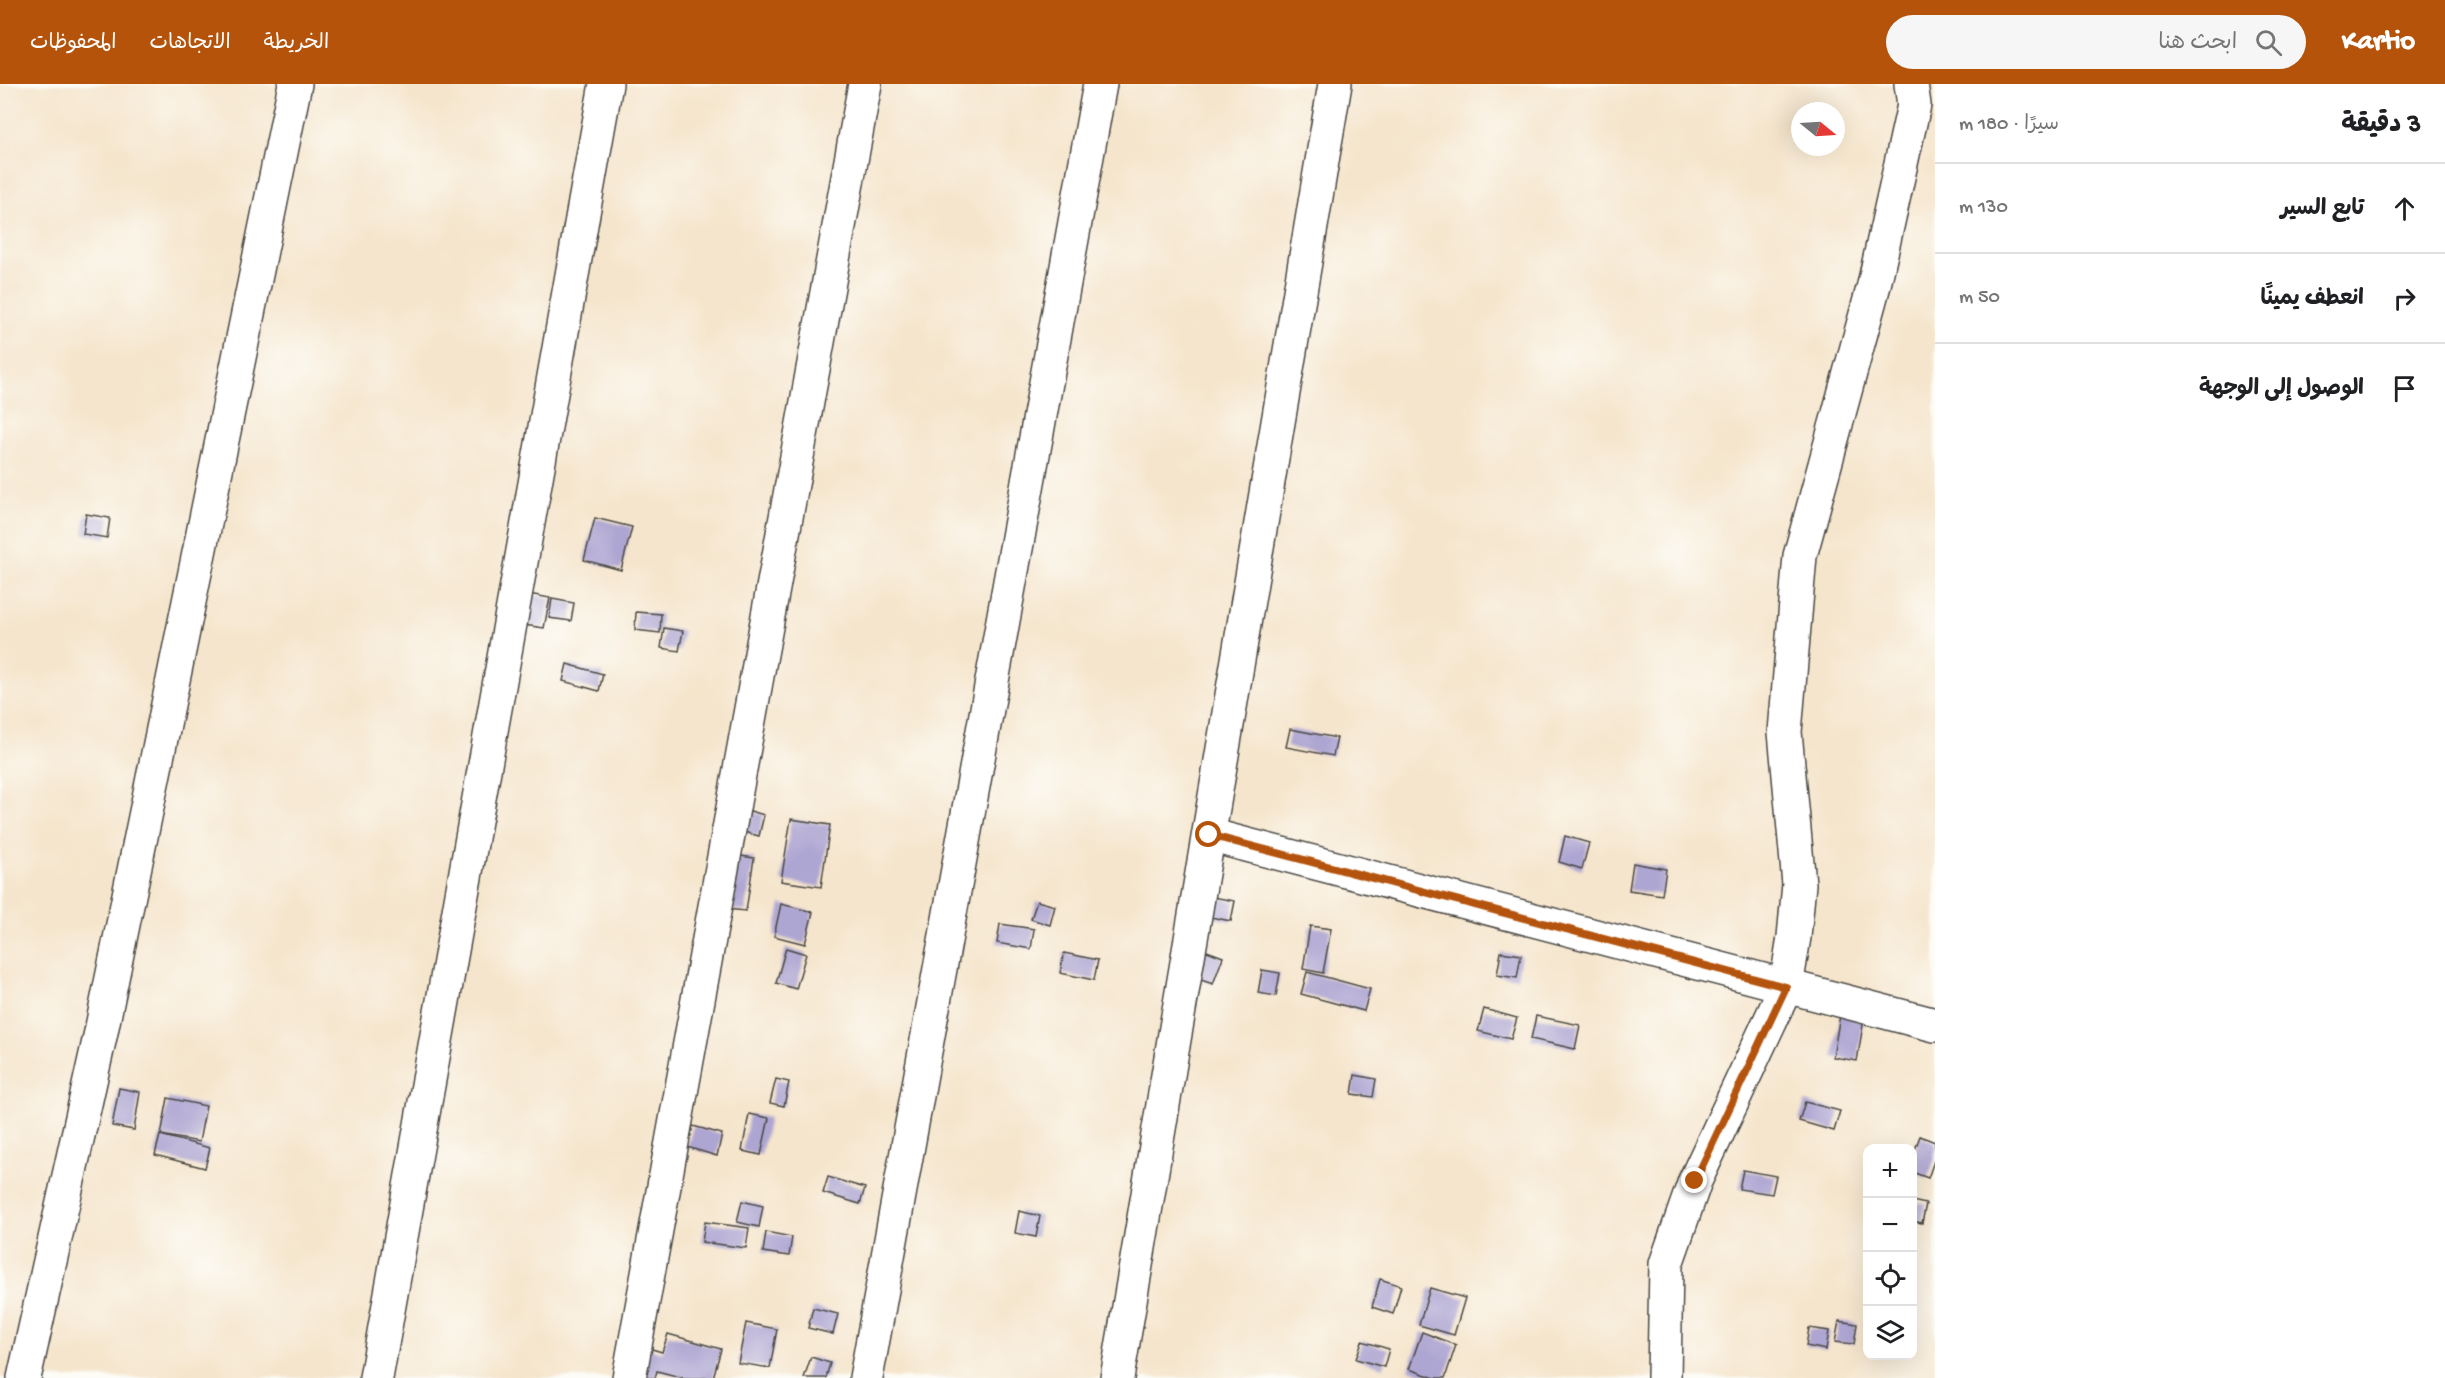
<!DOCTYPE html>
<html lang="ar">
<head>
<meta charset="utf-8">
<style>
  :root { --surface:#fff; --page:#f6f6f6; --text:#202124; --muted:#757577; --line:#e0e0e0; --accent:#b45309 }
  body { margin:0; font-family:"Gochi Hand","Playpen Sans Arabic",sans-serif; background:var(--page); color:var(--text); direction:rtl }
  .controls { position:absolute; right:18px; bottom:18px; display:grid; overflow:hidden; border-radius:12px; box-shadow:0 6px 24px #0002 }
  .controls button { width:54px; height:54px; display:grid; place-items:center; padding:0; border:0; border-bottom:2px solid var(--line); background:var(--surface); color:var(--text); font:30px sans-serif }
  .compass { position:absolute; left:1791px; top:18px; width:54px; height:54px; border-radius:50%; background:var(--surface); box-shadow:0 6px 24px #0002; rotate:108deg }
  .stop { position:absolute; width:18px; height:18px; margin:-14px; border:4px solid #b45309; border-radius:50%; background:#fff }
  .stop.end { background:#b45309; border-color:#fff; box-shadow:0 2px 6px #0008 }
  .list { margin:0; padding:0; list-style:none }
  h2 { display:flex; justify-content:space-between; align-items:center; height:78px; margin:0; padding:0 24px; font-size:26px }
  h2 small { font-size:20px; font-weight:400; color:var(--muted) }
  .list li { display:grid; grid-template-columns:39px 1fr auto; gap:18px; align-items:center; box-sizing:border-box; height:90px; padding:0 24px; border-top:2px solid var(--line) }
  .list b { display:block; font-size:22px; white-space:nowrap }
  .list em { font-size:20px; font-style:normal; color:var(--muted) }
  .icon { flex:none; width:33px; height:33px; fill:none; stroke:currentColor; stroke-width:2; stroke-linecap:round; stroke-linejoin:round }
  .map { position:relative; flex:none; width:1935px; height:1294px; overflow:hidden; direction:ltr }
  header { display:flex; align-items:center; gap:36px; box-sizing:border-box; height:84px; padding:0 30px; background:var(--accent); color:#fff }
  header strong { font-size:28px }
  nav { display:flex; gap:33px; margin-inline-start:auto; font-size:21px }
  .search { width:420px; height:54px; background:var(--page); display:flex; align-items:center; gap:15px; box-sizing:border-box; padding:0 21px; border-radius:33px; color:var(--muted); font-size:22px }
  main { display:flex }
  aside { flex:1; background:var(--surface) }
  .map>svg:first-child { display:block }
</style>
</head>
<body>
<header>
<strong>Kartio</strong>
<div class="search"><svg class="icon" aria-label="search" viewBox="0 0 24 24"><circle cx="10" cy="10" r="6"/><path d="M15 15l6 6"/></svg>ابحث هنا</div>
<nav><a>الخريطة</a><a>الاتجاهات</a><a>المحفوظات</a></nav>
</header>
<main>
<aside>
<h2>3 دقيقة<small>سيرًا · 180 m</small></h2>
<ul class="list">
<li><svg class="icon" aria-label="ahead" viewBox="0 0 24 24"><path d="M12 20V5M6 11l6-6 6 6"/></svg><div><b>تابع السير</b></div><em>130 m</em></li>
<li><svg class="icon" aria-label="right" viewBox="0 0 24 24"><path d="M7 20v-9h11M14 6l5 5-5 5"/></svg><div><b>انعطف يمينًا</b></div><em>50 m</em></li>
<li><svg class="icon" aria-label="arrive" viewBox="0 0 24 24"><path d="M6 21V4h12l-3 4 3 4H6"/></svg><div><b>الوصول إلى الوجهة</b></div></li>
</ul>
</aside>
<div class="map">
<svg width="1935" height="1294" viewBox="0 0 1935 1294">
  <rect width="100%" height="100%" fill="#fdfcf7"/>
  <filter id="ink" filterUnits="userSpaceOnUse"><feTurbulence type="fractalNoise" baseFrequency=".0167" numOctaves="2"/><feDisplacementMap in="SourceGraphic" scale="12" xChannelSelector="R" yChannelSelector="G"/><feConvolveMatrix kernelMatrix="1 2 1 2 8 2 1 2 1" color-interpolation-filters="sRGB"/></filter>
  <filter id="wash" filterUnits="userSpaceOnUse"><feTurbulence type="fractalNoise" baseFrequency=".008" numOctaves="4" result="noise"/><feDisplacementMap in="SourceGraphic" scale="24" xChannelSelector="R" yChannelSelector="G"/><feGaussianBlur stdDeviation="1.35" result="paint"/><feColorMatrix in="noise" values="0 0 0 0 0 0 0 0 0 0 0 0 0 0 0 0 0 1.4 0 .05"/><feComposite in="paint" operator="in"/></filter>
  <g filter="url(#wash)">
    <rect width="100%" height="100%" fill="#f5e5cc"/>
    <g id="blocks">
      <g fill="#ada5d2">
        <path d="M86,430L110,434L107,454L83,450Z"/>
        <path d="M595,434L632,443L621,486L584,476Z"/>
        <path d="M529,510L550,514L544,544L524,541Z"/>
        <path d="M552,515L574,519L571,537L549,534Z"/>
        <path d="M636,528L661,530L660,549L635,546Z"/>
        <path d="M664,544L683,547L679,567L661,564Z"/>
        <path d="M567,580L603,590L599,607L563,597Z"/>
        <path d="M1290,645L1337,654L1333,672L1286,663Z"/>
        <path d="M747,726L764,731L759,752L740,747Z"/>
        <path d="M791,735L830,741L821,803L781,797Z"/>
        <path d="M1565,752L1589,759L1582,785L1559,778Z"/>
        <path d="M734,771L754,774L746,827L726,825Z"/>
        <path d="M1633,779L1666,785L1662,811L1629,806Z"/>
        <path d="M1213,813L1235,817L1231,837L1210,833Z"/>
        <path d="M1037,817L1055,822L1050,841L1031,835Z"/>
        <path d="M781,820L813,828L805,860L774,852Z"/>
        <path d="M1000,840L1034,845L1031,865L997,859Z"/>
        <path d="M1310,842L1331,845L1323,889L1303,885Z"/>
        <path d="M786,864L806,870L796,905L776,899Z"/>
        <path d="M1204,866L1223,873L1213,900L1195,894Z"/>
        <path d="M1501,868L1521,871L1517,894L1497,891Z"/>
        <path d="M1064,869L1098,876L1094,896L1060,889Z"/>
        <path d="M1262,886L1280,889L1276,912L1258,909Z"/>
        <path d="M1307,888L1370,905L1364,927L1301,910Z"/>
        <path d="M1484,925L1517,934L1511,955L1478,947Z"/>
        <path d="M1841,925L1865,929L1857,977L1833,973Z"/>
        <path d="M1536,932L1580,941L1575,965L1531,955Z"/>
        <path d="M1355,991L1376,995L1373,1013L1352,1010Z"/>
        <path d="M776,995L789,998L784,1022L770,1019Z"/>
        <path d="M119,1004L140,1008L134,1046L112,1042Z"/>
        <path d="M168,1014L206,1022L199,1058L161,1051Z"/>
        <path d="M1805,1018L1840,1027L1834,1047L1799,1037Z"/>
        <path d="M749,1030L769,1034L761,1071L742,1067Z"/>
        <path d="M693,1042L722,1050L717,1072L687,1063Z"/>
        <path d="M160,1051L210,1064L205,1084L155,1071Z"/>
        <path d="M1920,1052L1935,1058V1074L1928,1094L1912,1088V1074Z"/>
        <path d="M1743,1086L1776,1092L1772,1110L1739,1105Z"/>
        <path d="M828,1093L865,1104L860,1120L823,1109Z"/>
        <path d="M742,1117L763,1122L759,1143L737,1138Z"/>
        <path d="M1912,1117L1926,1120L1922,1139L1912,1137Z"/>
        <path d="M1019,1127L1040,1132L1036,1153L1015,1149Z"/>
        <path d="M705,1138L749,1144L746,1164L702,1158Z"/>
        <path d="M766,1148L792,1153L789,1172L763,1168Z"/>
        <path d="M1380,1195L1401,1202L1393,1230L1372,1223Z"/>
        <path d="M1430,1204L1465,1214L1454,1251L1419,1241Z"/>
        <path d="M813,1224L838,1230L833,1250L808,1244Z"/>
        <path d="M1839,1237L1857,1240L1854,1260L1835,1258Z"/>
        <path d="M746,1239L777,1245L770,1284L738,1279Z"/>
        <path d="M1809,1244L1829,1247L1826,1266L1806,1262Z"/>
        <path d="M1422,1248L1456,1261L1445,1294H1435L1409,1285Z"/>
        <path d="M668,1250L721,1265L713,1294H684L657,1287L655,1294H632L642,1262L662,1268Z"/>
        <path d="M1362,1257L1389,1265L1384,1283L1356,1275Z"/>
        <path d="M811,1273L830,1279L826,1294H804Z"/>
      </g>
    </g>
  </g>
  <g filter="url(#ink)">
    <use href="#blocks" fill-opacity="0" stroke="#494743" stroke-width="1.5"/>
    <g fill="none" stroke-linecap="round" stroke-linejoin="round">
      <defs>
        <g id="minor">
          <path d="M1209,751L1935,941"/>
          <path d="M24,1294L101,948L295,0"/>
          <path d="M376,1294L606,0"/>
          <path d="M629,1294L865,0"/>
          <path d="M866,1294L1100,0"/>
          <path d="M1117,1294L1335,0"/>
          <path d="M1664,1294L1666,1180L1695,1097L1786,903L1794,853L1799,800L1785,648L1800,472L1874,201L1914,21L1911,0"/>
        </g>
      </defs>
      <use href="#minor" stroke="#494743" stroke-width="36"/>
      <use href="#minor" stroke="#fff" stroke-width="33"/>
    </g>
  </g>
  <g fill="none" stroke-linecap="round" stroke-linejoin="round" filter="url(#ink)">
    <path stroke="#b45309" stroke-width="8" d="M1209,751L1786,903L1695,1097"/>
  </g>
</svg>
<div class="controls">
<button>+</button>
<button>−</button>
<button><svg class="icon" aria-label="locate" viewBox="0 0 24 24"><circle cx="12" cy="12" r="6"/><path d="M12 2v4M12 18v4M2 12h4M18 12h4"/></svg></button>
<button><svg class="icon" aria-label="layers" viewBox="0 0 24 24"><path d="M12 4l9 5-9 5-9-5zM3 14l9 5 9-5"/></svg></button>
</div>
<svg class="compass" viewBox="-18 -18 36 36"><path d="M0-13l5 13h-10z" fill="#e53935"/><path d="M0 13l5-13h-10z" fill="#757577"/></svg>
<div class="stop" style="left:1209px;top:751px"></div>
<div class="stop end" style="left:1695px;top:1097px"></div>
</div>
</main>
</body>
</html>
